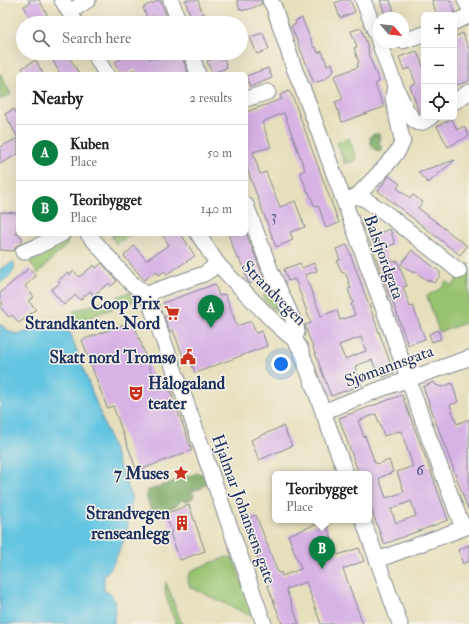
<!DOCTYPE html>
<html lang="en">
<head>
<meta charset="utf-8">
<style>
  :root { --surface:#fff; --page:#f6f6f6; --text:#222; --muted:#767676; --line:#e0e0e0; --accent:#0b8043 }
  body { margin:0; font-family:"IM FELL Double Pica",serif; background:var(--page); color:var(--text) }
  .controls { position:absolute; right:12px; top:12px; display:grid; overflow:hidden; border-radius:6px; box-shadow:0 4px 16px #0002 }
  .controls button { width:36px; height:36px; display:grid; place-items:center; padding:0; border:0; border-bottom:1px solid var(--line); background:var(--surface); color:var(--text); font:20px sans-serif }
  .compass { position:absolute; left:373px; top:12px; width:36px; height:36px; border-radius:50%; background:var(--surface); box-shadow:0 4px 16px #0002; rotate:118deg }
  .you { position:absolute; left:281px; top:364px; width:14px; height:14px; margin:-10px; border:3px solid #fff; border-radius:50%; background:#1a73e8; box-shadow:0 0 0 6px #1a73e833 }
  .badge { display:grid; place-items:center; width:26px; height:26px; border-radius:50%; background:var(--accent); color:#fff; font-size:13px; font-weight:700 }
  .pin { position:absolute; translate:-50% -33px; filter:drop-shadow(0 1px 2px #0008) }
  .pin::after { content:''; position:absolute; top:21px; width:14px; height:12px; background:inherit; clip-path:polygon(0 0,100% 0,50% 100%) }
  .popup { position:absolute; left:272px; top:471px; width:100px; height:52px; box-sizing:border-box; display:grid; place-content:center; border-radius:6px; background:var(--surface); filter:drop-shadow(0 1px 3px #0005); font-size:13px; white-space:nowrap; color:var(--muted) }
  .popup b { font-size:15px; color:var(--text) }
  .popup::after { content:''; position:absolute; left:50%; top:100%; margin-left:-8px; border:8px solid transparent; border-top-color:var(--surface) }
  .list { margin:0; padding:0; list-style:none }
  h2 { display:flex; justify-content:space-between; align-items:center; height:52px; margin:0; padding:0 16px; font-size:17px }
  h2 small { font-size:13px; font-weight:400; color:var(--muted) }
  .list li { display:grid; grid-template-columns:26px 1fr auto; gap:12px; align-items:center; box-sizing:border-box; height:56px; padding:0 16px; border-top:1px solid var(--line) }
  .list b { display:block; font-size:15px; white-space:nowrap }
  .list p { margin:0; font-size:13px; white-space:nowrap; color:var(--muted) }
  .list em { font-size:13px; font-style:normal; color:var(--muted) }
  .icon { flex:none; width:22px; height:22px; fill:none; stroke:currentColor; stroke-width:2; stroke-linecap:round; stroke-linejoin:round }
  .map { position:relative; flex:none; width:469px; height:624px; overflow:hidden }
  .search { position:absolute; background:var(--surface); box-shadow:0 4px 16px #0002; left:16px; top:16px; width:232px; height:44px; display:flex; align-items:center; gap:10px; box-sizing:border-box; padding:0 14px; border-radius:22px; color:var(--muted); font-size:15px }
  .panel { position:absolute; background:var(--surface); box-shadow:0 4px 16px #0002; left:16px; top:72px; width:232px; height:164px; border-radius:6px }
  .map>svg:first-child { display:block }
</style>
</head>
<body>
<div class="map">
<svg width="469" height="624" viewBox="0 0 469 624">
  <rect width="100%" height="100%" fill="#f7f3e8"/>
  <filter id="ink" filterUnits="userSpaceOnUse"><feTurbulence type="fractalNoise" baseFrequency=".025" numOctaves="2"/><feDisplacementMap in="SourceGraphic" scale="8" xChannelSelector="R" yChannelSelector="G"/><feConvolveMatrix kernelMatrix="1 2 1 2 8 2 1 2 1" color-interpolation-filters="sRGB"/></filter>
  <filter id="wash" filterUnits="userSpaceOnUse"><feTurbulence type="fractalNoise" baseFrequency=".012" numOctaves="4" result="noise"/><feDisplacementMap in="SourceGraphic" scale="16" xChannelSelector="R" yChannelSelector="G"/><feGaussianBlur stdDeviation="0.9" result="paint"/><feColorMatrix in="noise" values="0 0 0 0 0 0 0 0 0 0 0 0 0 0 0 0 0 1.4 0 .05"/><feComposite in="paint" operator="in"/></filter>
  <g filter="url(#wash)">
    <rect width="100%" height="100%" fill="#e6dfbb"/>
    <g fill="#97c26f" stroke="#597866">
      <path d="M0,73L11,94L0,100Z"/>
      <path d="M349,138L357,160L345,164L337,142Z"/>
      <path d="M112,234H132L116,244L112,237Z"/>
      <path d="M68,238L67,245L51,260L38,274L29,261L27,255Z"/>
      <path d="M469,263V322L439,332L427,296L441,288L446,281L452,286Z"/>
      <path d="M269,289L271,290L287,321L286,322L264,300L263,298C264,295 266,290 269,289Z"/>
      <path d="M130,292L132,293L134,301L119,307L117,297L118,296Z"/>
      <path d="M110,299L114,308L78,322L73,313L74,311Z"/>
      <path d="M226,557L233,558L254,616H251L190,587C187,580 187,576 192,570Z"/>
      <path d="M166,582L182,624H176C172,613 162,594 166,582Z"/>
    </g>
    <g fill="#79a862" stroke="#4a6c60">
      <path d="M375,134H379L380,141L379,143L383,149L380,152H378C373,148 370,144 370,137L372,135Z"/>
      <path d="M198,473L202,474L206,483L203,487L199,490L197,488L196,490L191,491L194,495L193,498L187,501L181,500L177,505L169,509L157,513L151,510L146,496L147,491Z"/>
    </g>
    <g fill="#63c5e1" stroke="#3f7aa0">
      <path d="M14,262C17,272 7,278 0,283V269Z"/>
      <path d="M0,324C6,329 12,334 20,334L47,325H52L67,330L71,334L75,346L132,499L126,536L111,568L104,575V591C107,592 111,593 112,596C117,604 114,616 114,624H0Z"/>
    </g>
    <g id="blocks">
      <g fill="#d7b2e5" fill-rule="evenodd">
        <path d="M28,0H39L48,16L35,23H33L24,6L30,3Z"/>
        <path d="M160,0L167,17L155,21L153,16L147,18L143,7Z"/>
        <path d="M185,0H198L202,13H204L207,20L199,23H193Z"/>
        <path d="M237,0H261L262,4L247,10V9L242,11L241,9L240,10Z"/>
        <path d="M342,0H350L355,12L340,18L335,3Z"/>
        <path d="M380,0H390L396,18H386Z"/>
        <path d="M432,0H450L455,12L449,15H437Z"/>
        <path d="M302,18L314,48L316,47L318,53L322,51L327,65L332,63L334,70L325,80H323L314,83L291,26L296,24L295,21Z"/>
        <path d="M361,28L367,44L369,53H368L379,82L375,84L384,107L342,122L335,102L343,99L334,76L358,67L357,64L359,63L354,48L357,47L351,31Z"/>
        <path d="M263,33L269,49L257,54L250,37Z"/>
        <path d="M463,33L469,50V81L454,86V37Z"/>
        <path d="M417,51L423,66H424V111L420,113L419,112L410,86L416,84L410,68L404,70L399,57Z"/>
        <path d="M49,53H67L79,74H60Z"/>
        <path d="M129,53H147L149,59L152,57L154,59L171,53H181L188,74H139L135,69L127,74H121L114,63Z"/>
        <path d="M219,57L220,60L224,58L227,68L212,73L207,61Z"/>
        <path d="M36,60L43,74H25L22,68Z"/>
        <path d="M268,68L272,78L250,87L246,76Z"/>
        <path d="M289,91L291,95H292L296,106L339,223L326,228L319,207L314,205L309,192L308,193L300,172L305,170L284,113L262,122L271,147L253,152L260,174L266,172L280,207L295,201L305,227L290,232L293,240L276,247L246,166V112L282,99L280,95Z"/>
        <path d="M14,109L18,116V154L0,164V147L18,138L5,114Z"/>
        <path d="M452,119L457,130L464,126L469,136L448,147L437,126Z"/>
        <path d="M455,160L428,183L418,172Z"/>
        <path d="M389,176L400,184L397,188L410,198L413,195L423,202L418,208L467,246L460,255L378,191Z"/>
        <path d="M0,212L18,213L16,234H19V236L22,237V243L16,246L14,251L0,250Z"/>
        <path d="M390,229L395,244L384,248L390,262L398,261L407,286L403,287L410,307L413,306L425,339L408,345L391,297H390L368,237Z"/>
        <path d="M246,233L264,278L249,284L239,258H237L228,234H246Z"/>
        <path d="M162,234H181L195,256L167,274L165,271L159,275L157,271L144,280L124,256L134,246L146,260L169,245Z"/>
        <path d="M347,245L394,373L383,377L381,371L377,372L372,360L355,366L362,385L331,396L306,329L305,325L311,323L295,279L288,281L284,269L300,263L302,268L314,263L317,271L305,275L321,316L337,310L340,320L355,315L351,304L353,303L348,289L351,288L345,272L342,273L337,261L340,260L336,249ZM361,337L366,351L345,359L339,345Z"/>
        <path d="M412,250L440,272V276L434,283L429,280L428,281L414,271L413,273L401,264Z"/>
        <path d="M102,263L117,281L111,286L109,283L94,295L90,291L80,300L76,295L64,305L51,290L60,283L58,281L67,273L69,275L74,271L79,277L94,265L96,268Z"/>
        <path d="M29,268L36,276L25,286L34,297L28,301L36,309L19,323L12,315L9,317L0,307L3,304L0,300V293Z"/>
        <path d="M215,284L219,296L225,294L237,326L251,321L256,333L262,331L267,346L195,373L190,360L185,362L173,330L170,332L164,317L168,316L163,303Z"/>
        <path d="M133,321L154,380L165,376L192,450L137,471L113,406L107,408L82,340Z"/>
        <path d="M438,330L441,339L432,342L429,334Z"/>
        <path d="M434,382L436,385L442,387L452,383L458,402L450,405L457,424L469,419V509H468L423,387Z"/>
        <path d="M402,395L431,472L448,520L384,544L369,503V474H359L339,418ZM376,414L384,436L398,431V432L401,431L413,466L397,472L404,492L386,498L379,478L393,472L389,460L378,464L377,463H375L365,436L364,437L358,421ZM411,501L416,516L396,523L391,509Z"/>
        <path d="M283,426L292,446L259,460L251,440Z"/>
        <path d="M189,505L205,551L180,560L170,533L172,532L165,514Z"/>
        <path d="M256,515L278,573L281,572L282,576L301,569L288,535L325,521L338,555L359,548L364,561L343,569L363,624H321L306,582L286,589L299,624H282L243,519Z"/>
        <path d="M469,545V561L463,564L458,550Z"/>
      </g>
    </g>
  </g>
  <g filter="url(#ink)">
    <use href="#blocks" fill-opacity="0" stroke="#80878c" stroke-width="1"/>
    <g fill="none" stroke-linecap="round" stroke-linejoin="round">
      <defs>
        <g id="minor">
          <path d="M62,0L76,23"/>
          <path d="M171,0L179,23"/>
          <path d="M270,0L274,7L294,68L307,100L385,313L428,435L463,528"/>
          <path d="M363,0L379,41"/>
          <path d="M465,0L469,8"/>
          <path d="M70,12L88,0"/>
          <path d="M454,22L469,16"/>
          <path d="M403,41L424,34"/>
          <path d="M379,42C384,55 406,123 419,123C423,123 428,119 431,117"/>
          <path d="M94,53L106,74"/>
          <path d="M191,53L198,74"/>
          <path d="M246,99L268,92"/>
          <path d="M454,102L469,92"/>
          <path d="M357,196L384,168L398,151L403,141L402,139L394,103L393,98L395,85"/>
          <path d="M344,201L357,196L366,200L387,214L459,271"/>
          <path d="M246,205L270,269L296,326L297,332L294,339"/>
          <path d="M88,234L130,282L147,295L153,312L186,402L264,624"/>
          <path d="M198,234L217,263L229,276L274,322L285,332L294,339L300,348L307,368L346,474"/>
          <path d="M23,252L36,247L62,234"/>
          <path d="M147,295L157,290L204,274L210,270L217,263"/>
          <path d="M323,412L378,390L469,358"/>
          <path d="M363,520L400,624"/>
          <path d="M377,560L469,526"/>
        </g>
      </defs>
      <use href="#minor" stroke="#80878c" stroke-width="17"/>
      <use href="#minor" stroke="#fff" stroke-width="15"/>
    </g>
  </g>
  <defs>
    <symbol id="supermarket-bare" viewBox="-9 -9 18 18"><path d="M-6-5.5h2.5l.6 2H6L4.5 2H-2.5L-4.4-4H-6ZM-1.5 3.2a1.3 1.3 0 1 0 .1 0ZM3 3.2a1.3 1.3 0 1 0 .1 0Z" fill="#c8321e" stroke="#f7f3e8" stroke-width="2.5" paint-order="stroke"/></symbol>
    <symbol id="civic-bare" viewBox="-9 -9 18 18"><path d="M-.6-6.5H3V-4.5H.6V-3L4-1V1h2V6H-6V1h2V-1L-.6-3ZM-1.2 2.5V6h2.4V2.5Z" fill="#c8321e" stroke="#f7f3e8" stroke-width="2.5" paint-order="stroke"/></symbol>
    <symbol id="theatre-bare" viewBox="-9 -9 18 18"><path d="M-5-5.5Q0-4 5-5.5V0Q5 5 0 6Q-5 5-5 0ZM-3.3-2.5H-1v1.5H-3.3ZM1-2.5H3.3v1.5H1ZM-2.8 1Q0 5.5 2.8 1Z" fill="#c8321e" stroke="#f7f3e8" stroke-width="2.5" paint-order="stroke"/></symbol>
    <symbol id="sight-bare" viewBox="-9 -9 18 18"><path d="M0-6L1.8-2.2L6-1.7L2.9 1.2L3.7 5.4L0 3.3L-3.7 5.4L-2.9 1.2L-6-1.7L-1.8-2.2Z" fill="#c8321e" stroke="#f7f3e8" stroke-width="2.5" paint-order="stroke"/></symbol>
    <symbol id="building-bare" viewBox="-9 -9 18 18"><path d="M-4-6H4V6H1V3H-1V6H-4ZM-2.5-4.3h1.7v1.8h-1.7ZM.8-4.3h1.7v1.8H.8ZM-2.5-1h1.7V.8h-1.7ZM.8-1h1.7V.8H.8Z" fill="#c8321e" stroke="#f7f3e8" stroke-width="2.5" paint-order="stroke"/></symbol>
  </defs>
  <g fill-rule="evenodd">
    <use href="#supermarket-bare" x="161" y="302" width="22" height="22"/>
    <use href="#civic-bare" x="177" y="346" width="22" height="22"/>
    <use href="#theatre-bare" x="125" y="382" width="22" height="22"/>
    <use href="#sight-bare" x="170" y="462" width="22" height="22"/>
    <use href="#building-bare" x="171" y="512" width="22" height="22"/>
  </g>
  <g text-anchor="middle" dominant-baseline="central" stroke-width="3" stroke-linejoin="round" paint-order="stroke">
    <g font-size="15" fill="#4a5080">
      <text x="274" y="216">3</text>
      <text x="420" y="470">6</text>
    </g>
    <g font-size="17" fill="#1b2f5e" stroke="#f7f3e8">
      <text transform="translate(384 257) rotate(70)">Balsfjordgata</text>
      <text transform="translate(274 293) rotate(45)">Strandvegen</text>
      <text transform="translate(389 366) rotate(-20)">Sjømannsgata</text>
      <text transform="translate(244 509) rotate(70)">Hjalmar Johansens gate</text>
    </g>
    <g font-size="17" font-weight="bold" fill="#1b2f5e" stroke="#f7f3e8" text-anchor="end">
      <text x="160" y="303">Coop Prix<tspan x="160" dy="20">Strandkanten. Nord</tspan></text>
      <text x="176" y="357">Skatt nord Tromsø</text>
      <text x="148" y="383" text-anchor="start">Hålogaland<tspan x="148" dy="20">teater</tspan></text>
      <text x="169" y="473">7 Muses</text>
      <text x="170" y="513">Strandvegen<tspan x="170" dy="20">renseanlegg</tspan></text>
    </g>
  </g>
</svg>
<div class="controls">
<button>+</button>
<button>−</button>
<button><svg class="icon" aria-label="locate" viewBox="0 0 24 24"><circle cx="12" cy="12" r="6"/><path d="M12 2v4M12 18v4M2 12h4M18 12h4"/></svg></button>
</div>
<svg class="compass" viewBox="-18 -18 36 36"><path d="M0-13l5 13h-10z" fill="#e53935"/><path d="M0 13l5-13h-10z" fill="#767676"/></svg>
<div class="you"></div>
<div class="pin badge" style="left:211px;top:328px">A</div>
<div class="pin badge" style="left:322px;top:569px">B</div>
<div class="popup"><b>Teoribygget</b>Place</div>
<div class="search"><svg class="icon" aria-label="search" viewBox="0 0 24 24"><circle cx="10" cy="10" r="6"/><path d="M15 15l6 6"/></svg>Search here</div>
<section class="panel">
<h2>Nearby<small>2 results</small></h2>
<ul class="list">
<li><span class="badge">A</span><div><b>Kuben</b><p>Place</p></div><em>50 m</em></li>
<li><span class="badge">B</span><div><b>Teoribygget</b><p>Place</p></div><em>140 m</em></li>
</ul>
</section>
</div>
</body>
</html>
